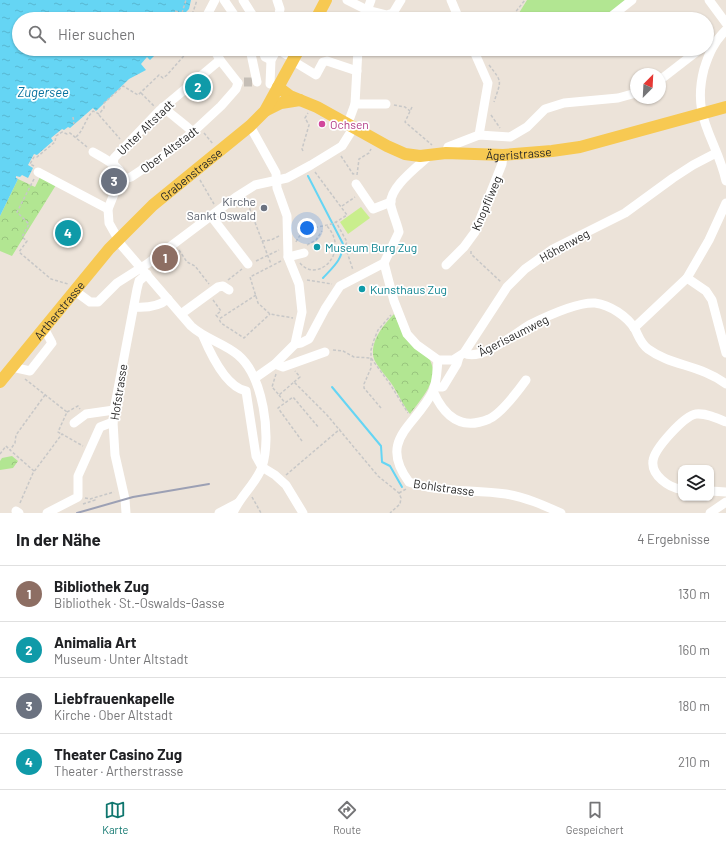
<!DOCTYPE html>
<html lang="de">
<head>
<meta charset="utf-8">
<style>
  :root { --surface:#fff; --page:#f6f6f6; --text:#202124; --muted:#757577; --line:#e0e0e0; --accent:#0f766e }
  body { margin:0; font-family:Barlow,sans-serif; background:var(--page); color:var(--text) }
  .controls { position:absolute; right:12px; bottom:12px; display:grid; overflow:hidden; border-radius:8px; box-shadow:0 1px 3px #0004 }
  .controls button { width:36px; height:36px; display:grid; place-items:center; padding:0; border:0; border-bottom:1px solid var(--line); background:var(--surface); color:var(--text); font:20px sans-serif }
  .compass { position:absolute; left:630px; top:68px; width:36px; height:36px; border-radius:50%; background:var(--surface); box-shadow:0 1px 3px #0004; rotate:24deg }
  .you { position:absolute; left:307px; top:228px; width:14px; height:14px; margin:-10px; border:3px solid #fff; border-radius:50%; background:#1a73e8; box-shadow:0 0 0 6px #1a73e833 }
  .badge { display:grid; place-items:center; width:26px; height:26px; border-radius:50%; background:var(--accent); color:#fff; font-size:13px; font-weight:700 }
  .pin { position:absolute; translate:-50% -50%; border:2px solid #fff; box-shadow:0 1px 4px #0006 }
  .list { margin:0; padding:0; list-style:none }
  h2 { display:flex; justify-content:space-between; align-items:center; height:52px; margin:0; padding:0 16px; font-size:17px }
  h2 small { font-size:13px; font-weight:400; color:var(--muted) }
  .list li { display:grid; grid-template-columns:26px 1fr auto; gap:12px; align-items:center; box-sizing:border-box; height:56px; padding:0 16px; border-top:1px solid var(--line) }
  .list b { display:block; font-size:15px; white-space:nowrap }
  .list p { margin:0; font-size:13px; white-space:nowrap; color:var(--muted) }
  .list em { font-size:13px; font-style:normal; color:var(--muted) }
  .icon { flex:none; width:22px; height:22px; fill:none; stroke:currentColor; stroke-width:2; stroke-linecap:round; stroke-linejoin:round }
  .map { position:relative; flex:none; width:726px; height:513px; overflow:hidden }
  .search { position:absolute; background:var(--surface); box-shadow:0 1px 3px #0004; left:12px; right:12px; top:12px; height:44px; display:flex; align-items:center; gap:10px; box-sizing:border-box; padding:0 14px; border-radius:22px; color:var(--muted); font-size:15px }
  .sheet { height:276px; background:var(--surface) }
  nav { display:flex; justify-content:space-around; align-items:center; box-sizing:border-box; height:56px; border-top:1px solid var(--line); background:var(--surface); font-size:11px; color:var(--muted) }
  nav a { display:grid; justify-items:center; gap:2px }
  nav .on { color:var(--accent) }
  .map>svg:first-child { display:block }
</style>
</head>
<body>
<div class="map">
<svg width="726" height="513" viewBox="0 0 726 513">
  <defs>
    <pattern id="forest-crowns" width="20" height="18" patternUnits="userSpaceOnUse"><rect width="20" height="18" fill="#b2e692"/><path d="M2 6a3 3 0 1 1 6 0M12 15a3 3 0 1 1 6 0" fill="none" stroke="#99c57e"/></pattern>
    <pattern id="water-ripples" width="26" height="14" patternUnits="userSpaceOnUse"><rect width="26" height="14" fill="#65d5f4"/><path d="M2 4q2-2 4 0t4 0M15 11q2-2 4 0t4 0" fill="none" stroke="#58b7d1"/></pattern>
  </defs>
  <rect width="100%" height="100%" fill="#ece3d9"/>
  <path fill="#b2e692" d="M527,0H632L608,19H592L589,15L584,19H512L519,13Z"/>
  <g fill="url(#forest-crowns)">
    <path d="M40,177L56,185L12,256L0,251V216L18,179L35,187Z"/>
    <path d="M394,314L403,333L430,360C440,380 421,399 410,414C402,404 398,393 391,383C386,376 380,370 376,363C366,346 383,325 394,314Z"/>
    <path d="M12,456L18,461L13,468L0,470V461L2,458Z"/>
  </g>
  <path fill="#c9ee8d" d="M361,207L370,218L348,234L340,222Z"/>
  <path fill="url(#water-ripples)" d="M0,0H191L189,9L179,19H19V49H161L150,60L147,57L141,64L146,70L129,79L96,111L93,108L70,128L68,127L64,130L62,129L51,138L53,141L37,155L34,154L28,165L33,168L28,178L22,175L20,177L16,176V178L18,179L0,216Z"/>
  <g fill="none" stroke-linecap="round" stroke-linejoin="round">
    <g stroke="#65d5f4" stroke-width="2">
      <path d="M308,176L343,244C343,259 333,267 323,278"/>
      <path d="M332,387L381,446L382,462L390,466L402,487"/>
    </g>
    <path stroke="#c5beb6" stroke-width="9" stroke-dasharray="9 4.5" stroke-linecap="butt" d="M244,82H252"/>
    <g stroke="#c7c7c7" stroke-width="1.5" stroke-dasharray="3 2" stroke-linecap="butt">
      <path d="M175,11L184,14"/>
      <path d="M182,13L186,0"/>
      <path d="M195,19L193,12L197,0"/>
      <path d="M510,19L525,0"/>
      <path d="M489,65C503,83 501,80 494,102"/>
      <path d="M141,93L154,106"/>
      <path d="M394,105L405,107L410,111"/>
      <path d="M412,107L405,122L432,145"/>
      <path d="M99,115L120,139"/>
      <path d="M491,115L500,128"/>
      <path d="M73,117L74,124"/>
      <path d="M204,133L213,144"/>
      <path d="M76,137C84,130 85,119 93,111L99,114L104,108V103L123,86L138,95L159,75L163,78L167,75L190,49"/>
      <path d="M303,151L302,149L309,125L305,118L308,113"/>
      <path d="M341,156L353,174L356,173"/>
      <path d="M34,166L30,164L34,157H37L55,142L56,136L62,132L67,134L70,133L87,147"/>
      <path d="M315,172L347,215L336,222L347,242L345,246L353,270"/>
      <path d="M357,175L359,159L369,153L371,149"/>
      <path d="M34,179L17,212L29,224L22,237L27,241L19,252L51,279L68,284"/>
      <path d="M200,180L214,204"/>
      <path d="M246,199L271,264"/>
      <path d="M342,206L355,197"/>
      <path d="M262,241L271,240L279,236"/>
      <path d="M296,242C304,224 322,229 336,222"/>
      <path d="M307,245L316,240L322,231"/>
      <path d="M179,250L187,262L195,266L209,284"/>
      <path d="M471,251V254L501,282"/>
      <path d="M256,261L279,250"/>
      <path d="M281,261L250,277L258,303L270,314L293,318"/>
      <path d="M300,263C317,284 351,253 327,226"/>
      <path d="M228,280L242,269"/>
      <path d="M307,280L332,284"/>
      <path d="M256,295L219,319L221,323L244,338L270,314"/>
      <path d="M213,300L221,311L216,315L219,319"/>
      <path d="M333,350L343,351L354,357L371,358L390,384L408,413"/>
      <path d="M276,374L272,387L279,395L294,382L327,415L378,476L399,493L401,498L400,504L390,513"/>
      <path d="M25,379L67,412L58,432L61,434"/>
      <path d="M294,382L300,377L295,371"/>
      <path d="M279,395L285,403"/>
      <path d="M381,408L364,388V384L371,368V350L374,340L378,330L391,315"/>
      <path d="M67,412L78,406L80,409"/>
      <path d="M302,441L278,408L293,397L319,428"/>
      <path d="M0,454L6,446L10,450"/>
      <path d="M34,471L10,450L15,443L16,435L45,395"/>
      <path d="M286,475L340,429"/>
      <path d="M399,493L406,489"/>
      <path d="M252,497L261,513"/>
      <path d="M85,498L90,499L114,492"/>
      <path d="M20,503L33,473L62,434L83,446"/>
      <path d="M83,504L95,500L94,498"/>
    </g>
    <g stroke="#fff" stroke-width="9">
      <path d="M224,0L237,19"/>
      <path d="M243,0L253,16L252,19"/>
      <path d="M277,0L280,9L278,19"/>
      <path d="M347,0L367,10L387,15L393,13L401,0"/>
      <path d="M451,0L459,19"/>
      <path d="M709,0L726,23"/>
      <path d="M205,19L215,0"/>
      <path d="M364,19L371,0"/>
      <path d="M608,19L632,0"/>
      <path d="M726,30C714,42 709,53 704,69C691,119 716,137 726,181"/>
      <path d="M214,49L220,60L238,83"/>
      <path d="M250,49L257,82"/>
      <path d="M262,49L265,57L271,60"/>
      <path d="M278,49L287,55L288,52"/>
      <path d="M473,49L488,83L479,135"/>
      <path d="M586,50V49"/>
      <path d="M293,61L316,75L323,62L327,61L357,71"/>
      <path d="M660,80L700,49"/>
      <path d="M270,84L271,60L277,49"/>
      <path d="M355,104H386"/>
      <path d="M163,107C173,116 183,123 193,132"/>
      <path d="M348,123L355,104L358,49"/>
      <path d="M250,126L276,173L277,188L287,216L288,257L299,284L302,312L295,344L275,364L255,378"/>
      <path d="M93,152C101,157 126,168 122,180"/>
      <path d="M446,153L448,147L479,135L510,137L527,127L545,109L564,103L618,98L636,93"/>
      <path d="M113,165L114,158L159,111L220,60"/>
      <path d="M38,172L108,209"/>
      <path d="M356,184L373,209L391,202"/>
      <path d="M211,216L248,264"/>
      <path d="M288,257L304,253"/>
      <path d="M384,263L394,301L407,334L417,345L438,360H453L464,353L507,287L525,269L553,249L625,213L673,178L693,165L716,153"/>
      <path d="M446,265L464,247L475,232L502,164L503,155"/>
      <path d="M687,278L706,291L712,300L726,353"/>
      <path d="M75,291L90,302H98L117,283L147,264L236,197L255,185L287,178L311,165L342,146L354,127"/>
      <path d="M134,307C146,308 158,307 168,299"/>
      <path d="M181,314L218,287L223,286L229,290"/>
      <path d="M634,328L687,278L709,240L726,203"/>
      <path d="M203,336C211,355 226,387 246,391L256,456L262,467L275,475L286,485L303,513"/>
      <path d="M295,344L301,343L309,339L325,309L340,286L384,263L399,232C397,223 393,215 391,206C387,189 417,167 429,156"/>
      <path d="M464,353C481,362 514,334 529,325C545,317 577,302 595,303C610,305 627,316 635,329C639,337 641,344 648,349C671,366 701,365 726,384"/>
      <path d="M438,360C437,369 437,382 433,391C416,426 377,439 409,482C439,493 474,489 506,494C525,497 543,505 561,513"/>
      <path d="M275,364L283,367L325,352"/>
      <path d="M12,367L30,371L52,343L44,328"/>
      <path d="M434,387H443L457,364L459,357"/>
      <path d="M433,391C444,416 461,431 489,419C502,413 518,391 526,380"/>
      <path d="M74,423L86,414L114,410"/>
      <path d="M681,489C669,488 651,475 653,461C654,449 684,416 696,414C706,413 717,418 726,422"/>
      <path d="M711,491L726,492"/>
      <path d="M16,511L19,513"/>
      <path d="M47,513L78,497V476L100,427L113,422"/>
      <path d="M126,513L125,499L115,455L113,422L114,410L137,289L139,281L147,274"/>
      <path d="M219,513L238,503"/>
      <path d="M233,513C240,496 256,484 262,467C272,436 263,376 238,355C224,343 205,339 191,326L122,246L109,223L108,209L116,189L122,180L131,177L167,153L193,132L221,106L236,89L238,83"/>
      <path d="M710,513L726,502"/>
    </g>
    <g stroke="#f7c952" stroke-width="12">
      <path d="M316,19L326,0"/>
      <path id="s1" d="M278,87L290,96L317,107L387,146L405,154L420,156L446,153L503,155L552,151L580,147L726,107"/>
      <path d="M265,111L281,103L300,100"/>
      <path id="s2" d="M0,382L109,249L153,205L250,126L265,111L299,49"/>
    </g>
    <path stroke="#9ca0b4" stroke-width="2" d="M77,513L133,497L209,484"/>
  </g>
  <circle fill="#d1479c" stroke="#fff" stroke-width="1.5" cx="322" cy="124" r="4"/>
  <circle fill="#6b7280" stroke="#fff" stroke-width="1.5" cx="264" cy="208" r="4"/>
  <g fill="#0f9aa8" stroke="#fff" stroke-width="1.5">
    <circle cx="317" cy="247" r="4"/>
    <circle cx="362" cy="289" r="4"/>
  </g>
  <g text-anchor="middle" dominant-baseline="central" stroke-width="3.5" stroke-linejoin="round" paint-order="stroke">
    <g font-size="12" fill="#b23c85" stroke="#fff" text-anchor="start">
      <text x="330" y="124">Ochsen</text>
    </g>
    <g font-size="12" fill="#282828" stroke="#fff">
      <text transform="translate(145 127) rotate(-44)">Unter Altstadt</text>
      <text transform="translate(169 149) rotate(-37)">Ober Altstadt</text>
      <text stroke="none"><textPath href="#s1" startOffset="258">Ägeristrasse</textPath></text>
      <text stroke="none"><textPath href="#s2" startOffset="283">Grabenstrasse</textPath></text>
      <text transform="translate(486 203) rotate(-67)">Knopfliweg</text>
      <text transform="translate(564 245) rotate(-29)">Höhenweg</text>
      <text stroke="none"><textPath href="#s2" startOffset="93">Artherstrasse</textPath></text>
      <text transform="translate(513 335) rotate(-27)">Ägerisaumweg</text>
      <text transform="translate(118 392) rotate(-81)">Hofstrasse</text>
      <text transform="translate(444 487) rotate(8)">Bohlstrasse</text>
    </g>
    <g font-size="12" fill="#5b616d" stroke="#fff" text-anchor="end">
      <text x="256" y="201">Kirche<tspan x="256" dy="14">Sankt Oswald</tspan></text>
    </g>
    <g font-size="12" fill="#0d838f" stroke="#fff" text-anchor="start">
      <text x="325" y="247">Museum Burg Zug</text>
      <text x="370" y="289">Kunsthaus Zug</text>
    </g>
    <g font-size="13" font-style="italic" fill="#06719e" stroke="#fff">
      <text x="43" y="92">Zugersee</text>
    </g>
  </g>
</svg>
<div class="controls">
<button><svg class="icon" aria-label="layers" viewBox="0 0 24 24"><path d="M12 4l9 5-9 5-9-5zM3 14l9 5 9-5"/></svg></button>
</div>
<svg class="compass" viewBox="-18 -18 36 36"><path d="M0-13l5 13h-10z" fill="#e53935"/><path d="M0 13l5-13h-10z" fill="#757577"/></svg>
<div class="you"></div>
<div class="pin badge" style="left:165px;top:258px;background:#8d6e63">1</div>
<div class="pin badge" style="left:198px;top:87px;background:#0f9aa8">2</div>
<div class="pin badge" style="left:114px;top:181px;background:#6b7280">3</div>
<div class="pin badge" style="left:68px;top:233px;background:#0f9aa8">4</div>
<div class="search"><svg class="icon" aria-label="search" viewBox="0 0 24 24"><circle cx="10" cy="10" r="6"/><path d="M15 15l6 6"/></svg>Hier suchen</div>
</div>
<section class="sheet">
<h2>In der Nähe<small>4 Ergebnisse</small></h2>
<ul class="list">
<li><span class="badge" style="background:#8d6e63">1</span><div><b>Bibliothek Zug</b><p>Bibliothek · St.-Oswalds-Gasse</p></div><em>130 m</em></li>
<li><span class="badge" style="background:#0f9aa8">2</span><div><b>Animalia Art</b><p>Museum · Unter Altstadt</p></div><em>160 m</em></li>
<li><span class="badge" style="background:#6b7280">3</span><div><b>Liebfrauenkapelle</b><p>Kirche · Ober Altstadt</p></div><em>180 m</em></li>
<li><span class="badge" style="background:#0f9aa8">4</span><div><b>Theater Casino Zug</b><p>Theater · Artherstrasse</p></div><em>210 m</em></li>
</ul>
</section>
<nav>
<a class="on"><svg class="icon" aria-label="map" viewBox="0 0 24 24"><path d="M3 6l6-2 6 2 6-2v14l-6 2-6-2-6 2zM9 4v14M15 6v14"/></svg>Karte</a>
<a><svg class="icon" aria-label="directions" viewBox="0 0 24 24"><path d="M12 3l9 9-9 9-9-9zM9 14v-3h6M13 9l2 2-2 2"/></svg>Route</a>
<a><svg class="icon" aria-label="saved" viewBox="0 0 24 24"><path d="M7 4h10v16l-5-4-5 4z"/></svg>Gespeichert</a>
</nav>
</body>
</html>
